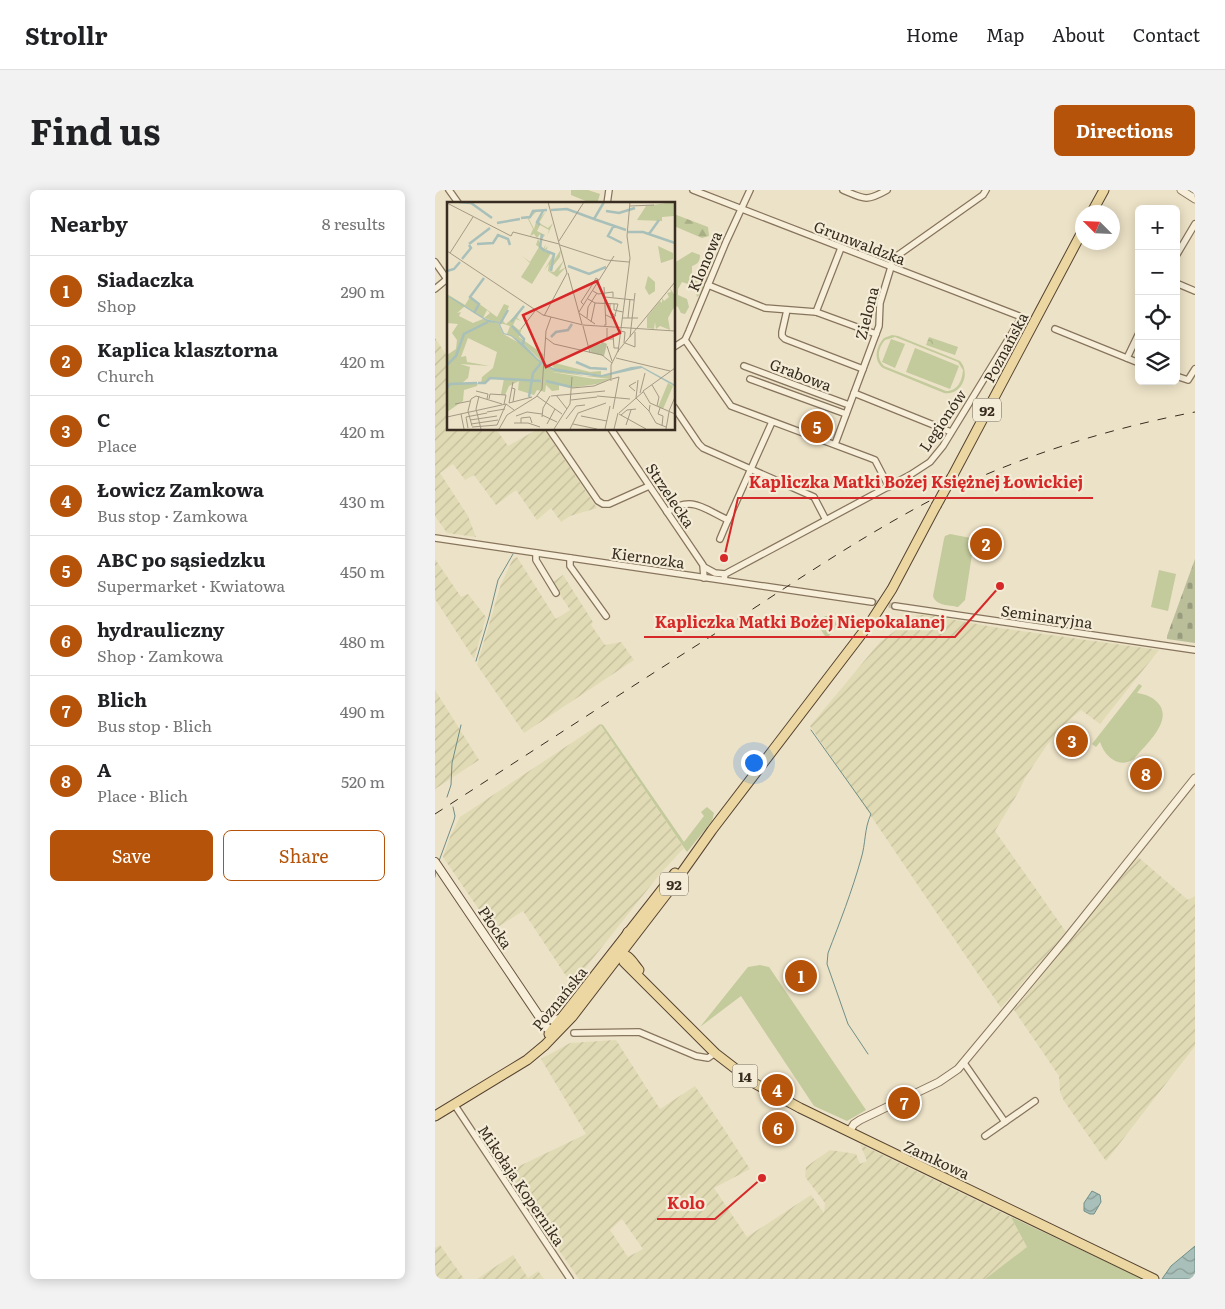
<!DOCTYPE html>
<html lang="en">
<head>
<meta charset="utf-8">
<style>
  :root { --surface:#fff; --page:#f2f2f2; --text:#202124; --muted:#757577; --line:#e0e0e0; --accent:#b45309 }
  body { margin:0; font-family:Literata,serif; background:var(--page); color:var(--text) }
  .controls { position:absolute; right:15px; top:15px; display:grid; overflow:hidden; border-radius:8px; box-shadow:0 2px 12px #0003 }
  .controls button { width:45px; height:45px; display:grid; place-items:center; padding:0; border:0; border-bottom:1px solid var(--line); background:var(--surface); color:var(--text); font:25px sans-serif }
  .compass { position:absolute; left:640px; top:15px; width:45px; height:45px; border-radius:50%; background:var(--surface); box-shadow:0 2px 12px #0003; rotate:294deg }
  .you { position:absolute; left:318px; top:572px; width:18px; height:18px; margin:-12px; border:4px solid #fff; border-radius:50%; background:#1a73e8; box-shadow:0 0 0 8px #1a73e833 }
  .badge { display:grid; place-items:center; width:32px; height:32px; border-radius:50%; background:var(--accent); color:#fff; font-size:16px; font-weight:700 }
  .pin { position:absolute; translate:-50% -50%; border:2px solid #fff; box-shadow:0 1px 5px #0006 }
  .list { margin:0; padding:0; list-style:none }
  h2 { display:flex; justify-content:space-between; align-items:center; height:65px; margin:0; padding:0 20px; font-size:21px }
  h2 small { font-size:16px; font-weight:400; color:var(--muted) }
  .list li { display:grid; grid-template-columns:32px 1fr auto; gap:15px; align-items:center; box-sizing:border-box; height:70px; padding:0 20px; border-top:1px solid var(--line) }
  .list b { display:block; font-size:19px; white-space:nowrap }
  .list p { margin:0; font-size:16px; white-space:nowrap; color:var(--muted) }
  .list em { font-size:16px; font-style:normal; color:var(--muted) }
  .actions { display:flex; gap:10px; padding:15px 20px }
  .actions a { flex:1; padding:11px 0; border:1px solid var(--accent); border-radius:8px; text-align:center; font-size:18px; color:var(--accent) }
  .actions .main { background:var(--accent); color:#fff }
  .icon { flex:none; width:28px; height:28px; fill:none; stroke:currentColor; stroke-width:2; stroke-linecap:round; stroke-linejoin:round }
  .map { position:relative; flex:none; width:760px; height:1089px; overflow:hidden; border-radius:8px }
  header { display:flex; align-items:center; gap:30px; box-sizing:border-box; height:70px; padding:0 25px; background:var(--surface); border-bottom:1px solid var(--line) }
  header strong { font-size:24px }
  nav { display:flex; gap:28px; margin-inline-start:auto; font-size:18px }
  .intro { display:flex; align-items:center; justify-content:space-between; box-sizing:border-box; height:120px; padding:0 30px }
  h1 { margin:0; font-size:35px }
  .button { padding:12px 22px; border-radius:8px; background:var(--accent); color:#fff; font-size:18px; font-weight:700 }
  main { display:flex; gap:30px; padding:0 30px }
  aside { flex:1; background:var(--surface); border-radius:8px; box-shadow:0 2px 12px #0003 }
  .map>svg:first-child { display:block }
</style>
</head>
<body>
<header>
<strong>Strollr</strong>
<nav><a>Home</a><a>Map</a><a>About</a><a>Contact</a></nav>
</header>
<div class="intro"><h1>Find us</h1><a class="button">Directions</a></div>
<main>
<aside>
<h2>Nearby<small>8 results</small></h2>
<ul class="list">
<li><span class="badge">1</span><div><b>Siadaczka</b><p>Shop</p></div><em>290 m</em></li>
<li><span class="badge">2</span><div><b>Kaplica klasztorna</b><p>Church</p></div><em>420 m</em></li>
<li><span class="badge">3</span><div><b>C</b><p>Place</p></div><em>420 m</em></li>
<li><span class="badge">4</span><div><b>Łowicz Zamkowa</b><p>Bus stop · Zamkowa</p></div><em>430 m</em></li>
<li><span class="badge">5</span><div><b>ABC po sąsiedzku</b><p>Supermarket · Kwiatowa</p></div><em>450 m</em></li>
<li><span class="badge">6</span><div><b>hydrauliczny</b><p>Shop · Zamkowa</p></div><em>480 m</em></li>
<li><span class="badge">7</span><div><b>Blich</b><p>Bus stop · Blich</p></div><em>490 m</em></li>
<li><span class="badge">8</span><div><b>A</b><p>Place · Blich</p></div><em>520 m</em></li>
</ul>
<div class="actions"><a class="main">Save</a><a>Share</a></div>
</aside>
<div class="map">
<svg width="760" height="1089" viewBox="0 0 760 1089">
  <defs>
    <pattern id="farmland-furrows" width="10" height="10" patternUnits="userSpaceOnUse" patternTransform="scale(1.25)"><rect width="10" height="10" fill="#e1dbb5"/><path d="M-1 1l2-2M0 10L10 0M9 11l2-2" fill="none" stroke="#c2bc9b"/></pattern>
    <pattern id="forest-firs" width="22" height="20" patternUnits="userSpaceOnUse" patternTransform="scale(1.25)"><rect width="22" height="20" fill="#c3ca9b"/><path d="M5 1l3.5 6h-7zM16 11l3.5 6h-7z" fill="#a8ae85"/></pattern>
    <pattern id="cemetery-stones" width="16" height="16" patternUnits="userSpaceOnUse" patternTransform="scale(1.25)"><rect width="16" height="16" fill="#babf9a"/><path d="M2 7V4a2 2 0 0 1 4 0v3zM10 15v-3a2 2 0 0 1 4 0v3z" fill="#989b7d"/></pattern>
    <pattern id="park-crowns" width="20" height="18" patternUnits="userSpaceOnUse" patternTransform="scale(1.25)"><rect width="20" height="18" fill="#c3ca9b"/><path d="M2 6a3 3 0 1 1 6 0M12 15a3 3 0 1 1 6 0" fill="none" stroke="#a8ae85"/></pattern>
    <pattern id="water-waves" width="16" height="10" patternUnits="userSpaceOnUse" patternTransform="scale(1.25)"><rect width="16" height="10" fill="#a8c0b9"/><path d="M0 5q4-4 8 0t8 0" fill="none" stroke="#8a9c96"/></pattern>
  </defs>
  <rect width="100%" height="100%" fill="#ece2c7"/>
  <g fill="url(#farmland-furrows)" fill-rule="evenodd">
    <path d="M0,148L14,169V239H61L73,256L103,239H109L162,318L135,326L126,332L116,318L102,330L81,300L61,315L39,285L30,290L18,274L5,283L33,326L41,347L12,343L0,326Z"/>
    <path d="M82,367L121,429L135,420L124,403H121L115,394L128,385L158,432L156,435L170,455L186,452L199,470L89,543L42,475L66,394L78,369Z"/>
    <path d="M0,369L26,407L33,404L51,427L39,469L0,409Z"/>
    <path d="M482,425H493L564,438L724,460L665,534L646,520L630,534L612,555L590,588L584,601L560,641L631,742L566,818L375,536L445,452Z"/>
    <path d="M0,500L44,570L0,599Z"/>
    <path d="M165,534L249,658L224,685L137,795L88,721L58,740L8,667L15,647L25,627Z"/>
    <path d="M703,667L753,710L760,706V856L671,971L629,911L625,902L624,886L579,820Z"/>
    <path d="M181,850L225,919L260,896L287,936L315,979L279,998L312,1047L376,1005L389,1023L390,1013L370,987L371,977L395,960L421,964L425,974L432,971L425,954L576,1027L592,1057L550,1089H144L70,983L151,944L106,869L135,853ZM187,1029L208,1059L193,1067L175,1040Z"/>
    <path d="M5,1055L29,1089H0V1058Z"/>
    <path d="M78,1065L93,1088L103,1081L109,1089H42Z"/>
  </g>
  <g fill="#c3ca9b" fill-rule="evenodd">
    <path d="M136,0H153L165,4L162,14H158L136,5Z"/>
    <path d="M257,62L265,65C265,71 263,74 257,76V86L272,83C272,91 269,102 262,107L260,99H256L253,94L247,92L243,99V105L252,109L254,117L250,124L246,123L243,117L239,115V73Z"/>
    <path d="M457,145L463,146L525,171C536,183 527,206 509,203L448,178C438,170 441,157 449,148ZM460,147L523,172L528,180C527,191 523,201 511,201L449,176C441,168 443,158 450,150Z"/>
    <path d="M456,149L470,154L460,178L447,172Z"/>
    <path d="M480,158L524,176L515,199L471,182Z"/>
    <path d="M515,344L536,348L539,351L530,410L523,417C514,415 501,416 498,406L509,349L510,346Z"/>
    <path d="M724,380L741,384L733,421L716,417Z"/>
    <path d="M390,426H395L399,428L402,436L394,446H390L381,432Z"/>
    <path d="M704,494L707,496L702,503C710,504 718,507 723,513C739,531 710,555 699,569C684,579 670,567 665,552L661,557L657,554Z"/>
    <path d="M165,534L168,535L249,652L269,626L266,622L272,617L279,623L277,631L252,662Z"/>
    <path d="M325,775L334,777L431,920L412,931L379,916L306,806L265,837L313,777Z"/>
    <path d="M576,1027L708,1089H550L592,1057Z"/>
  </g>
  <path fill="url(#forest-firs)" d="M239,24L273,37L274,46L267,48L239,36Z"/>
  <path fill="url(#cemetery-stones)" d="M760,369V453L732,449V446Z"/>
  <path fill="url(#park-crowns)" d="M494,147L523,157L520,165L491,155Z"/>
  <g fill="url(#water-waves)" stroke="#6f8e87">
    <path d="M657,1001L665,1005L666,1012L659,1024H655L649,1021V1013Z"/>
    <path d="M760,1056V1086L757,1089H727L736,1076Z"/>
  </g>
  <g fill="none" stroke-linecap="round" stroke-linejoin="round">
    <g stroke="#6f8e87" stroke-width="1">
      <path d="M41,471L54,427L63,390L78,364"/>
      <path d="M376,540L436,624C429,639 431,653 426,669C417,701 405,732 393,763L392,774L413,834L433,864"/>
      <path d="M12,607L16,595L17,573L26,535"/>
      <path d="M4,671L19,630L20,626L18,617"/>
      <path d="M0,687L1,680"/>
    </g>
    <path stroke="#c8bea6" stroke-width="5.5" stroke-dasharray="5.5 3" stroke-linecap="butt" d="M437,412L460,416"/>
    <defs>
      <g id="minor">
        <path d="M14,0L24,14"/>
        <path d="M258,0L584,126L585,130L508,256L495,272L475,285L292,383L290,384L289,390"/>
        <path d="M408,0C429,9 431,12 452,0"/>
        <path d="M172,14L174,0"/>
        <path d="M741,66L760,34"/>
        <path d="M0,72L14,92"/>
        <path d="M455,76L459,68L548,5L551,0"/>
        <path d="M741,93L760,101"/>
        <path d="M273,95L330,118L381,122L441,144"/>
        <path d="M0,99L12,89"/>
        <path d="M352,120L347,142V146L350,149L428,179"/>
        <path d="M381,122L406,58"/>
        <path d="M620,139L704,173"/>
        <path d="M250,150L296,216L435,268L440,270L454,297"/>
        <path d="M239,157L250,150L254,141L291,52L315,0"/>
        <path d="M692,168L704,143"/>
        <path d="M309,176L414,215"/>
        <path d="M741,186L753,190L760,179"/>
        <path d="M315,189L411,224"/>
        <path d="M419,203L516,242"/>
        <path d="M239,217L264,254L268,258L379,307L391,330"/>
        <path d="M114,239L163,311L168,314H174L214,296"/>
        <path d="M176,239L268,375L269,388"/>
        <path d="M400,254L444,136L445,113L456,77"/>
        <path d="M232,322C257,305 269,319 293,330L337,232"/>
        <path d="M0,348L437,412"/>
        <path d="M285,349L293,330"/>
        <path d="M101,363V370L121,403"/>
        <path d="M135,368V376L171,426"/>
        <path d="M269,377L280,383L290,384"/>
        <path d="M460,416L760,460"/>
        <path d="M139,843L204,842L261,866L273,868L280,863"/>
        <path d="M529,873L570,932"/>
        <path d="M19,914L135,1089"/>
        <path d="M550,946L600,911"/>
      </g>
      <g id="tertiary">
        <path d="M746,0L760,9"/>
        <path d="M414,942L419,934L425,930L504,892L523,879L632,748L760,588"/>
      </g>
      <g id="secondary">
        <path d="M0,672L112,838L121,841"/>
        <path d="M108,826L118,830L126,829"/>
      </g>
      <g id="primary">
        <path d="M657,22L669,0"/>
        <path d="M517,287L648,40"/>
        <path d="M193,742L185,761L189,772L280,863L319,893L365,918L719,1089"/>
        <path d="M182,764C194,763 197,772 204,780"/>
        <path d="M114,844L240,683"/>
        <path d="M0,926L92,870L110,855L137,827L233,702L277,640L435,433L457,399L501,316"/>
      </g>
    </defs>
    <use href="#minor" stroke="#87745d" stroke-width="8"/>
    <use href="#tertiary" stroke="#87745d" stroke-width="9"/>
    <use href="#secondary" stroke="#695540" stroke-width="10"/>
    <use href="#primary" stroke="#554331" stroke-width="11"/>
    <use href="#minor" stroke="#f7efda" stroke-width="5.5"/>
    <use href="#tertiary" stroke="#f7efda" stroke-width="7"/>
    <use href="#secondary" stroke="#f7efda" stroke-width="8"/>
    <use href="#primary" stroke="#ecd7a2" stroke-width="9"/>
    <path stroke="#382c20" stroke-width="1" stroke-dasharray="9 9" stroke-linecap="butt" d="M0,624C93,564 185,504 278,445C352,397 426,346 504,306C585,266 672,239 760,222"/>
    <defs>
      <path id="primary-bridge" d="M501,316L517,287"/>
    </defs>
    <use href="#primary-bridge" stroke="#554331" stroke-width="11" stroke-linecap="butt"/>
    <use href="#primary-bridge" stroke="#ecd7a2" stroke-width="9"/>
  </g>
  <g text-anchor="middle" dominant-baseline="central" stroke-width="4.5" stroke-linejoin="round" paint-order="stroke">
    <g fill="#f4ecd6" stroke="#706657" stroke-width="1">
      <rect x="538" y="208.5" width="28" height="23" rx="4"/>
      <rect x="225" y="682.5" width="28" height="23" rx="4"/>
      <rect x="297.5" y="874.5" width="25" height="23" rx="4"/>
    </g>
    <g font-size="14" font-weight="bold" fill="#382c20">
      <text x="552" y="220">92</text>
      <text x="239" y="694">92</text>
      <text x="310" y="886">14</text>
    </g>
    <g font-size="15" fill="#382c20" stroke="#f4ecd6">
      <text transform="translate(425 52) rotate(21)">Grunwaldzka</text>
      <text transform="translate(269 71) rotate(-67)">Klonowa</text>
      <text transform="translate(431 123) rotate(-76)">Zielona</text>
      <text transform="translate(570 157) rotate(-62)">Poznańska</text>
      <text transform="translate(366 184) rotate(21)">Grabowa</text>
      <text transform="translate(507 230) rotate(-56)">Legionów</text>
      <text transform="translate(236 305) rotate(56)">Strzelecka</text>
      <text transform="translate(213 367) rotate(8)">Kiernozka</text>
      <text transform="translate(612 426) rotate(8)">Seminaryjna</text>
      <text transform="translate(61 737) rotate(56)">Płocka</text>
      <text transform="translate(124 808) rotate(-51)">Poznańska</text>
      <text transform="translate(502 969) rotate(25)">Zamkowa</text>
      <text transform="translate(87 995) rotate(56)">Mikołaja Kopernika</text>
    </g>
  </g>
  <g transform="translate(12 12)">
    <rect width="228" height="228" fill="#ece2c7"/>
    <path d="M86,9H90L82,17L87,27L89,20L96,9L90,20L99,9L92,21L101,26L106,21L100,34L102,28L93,23L90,29L98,33L95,37L93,32L90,36L87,32L83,34L86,27L81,17L82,15L74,17L83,14ZM91,37L96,47L99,42L97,48L101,44L99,49L104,50L108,53L103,65L114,47L113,55L102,69L107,70L117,58L112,69L119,65L110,75L101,69L102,62L97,69L106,53L104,51L85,82L74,75L83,61L75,54L83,60L92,45L89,43ZM223,86L228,94L227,106L226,107L222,96L226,107L221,116L223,128L213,124L209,127L208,120L207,127L200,126V115L213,99L215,101V96L217,99L222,95L220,91L224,90ZM0,92L18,103L23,95L50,115L57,102L62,104L56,119L59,122L73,110L70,116L74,119L69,117L66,123L72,128L75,126L72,135L96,152L97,162L76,141L60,132L63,124L37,116L43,111L40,108L36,116L18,104L10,111L14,110L12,114L26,121L36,117L51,121L56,132L76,143L97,164L138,174L164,173L163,177L106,170L105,181L112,183V188L105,189L99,183L98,190L90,188L87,193L71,188L72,179L62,184L58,193L54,192L57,177H43L34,182L35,175L46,166L50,150L21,136L14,155L19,154L20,160L43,164L13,162L23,165L21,176L14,182L31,181L30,184L17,188L16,199L0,210V153L9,147L10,138L5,131L11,122L0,121ZM108,161L143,170L154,169V173L110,167L105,165ZM221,181L226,184L216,207L211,205Z" fill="#c3ca9b"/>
    <path d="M227,0V14L215,15V19L190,18L199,4ZM211,44L226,51V57L214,61ZM201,74L208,80V89L202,93L198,86Z" fill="#c3ca9b"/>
    <path d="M154,139L160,142L157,154L144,151L142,143L154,142Z" fill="#babf9a"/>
    <path d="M105,170L147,177H163L150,182L123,186L105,181Z" fill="#c3ca9b"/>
    <path d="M0,94L4,95L39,117L52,120L57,131L64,133L77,142L91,157L106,166L155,173L184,165L194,164L227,182V184L195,166L154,175L108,169L93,161L64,134L56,132L51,121L41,120Z" fill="#a8c0b9"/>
    <path fill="none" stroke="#a8c0b9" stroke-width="2.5" d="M12,0L24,1L45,16M157,0L147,17L179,28M104,8L120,7L147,17M159,9L172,11L188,6M74,16L83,15L86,9L100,8M50,21L73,17M93,23L90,20L96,9M167,23L161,34L175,41M181,30H196L228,41M95,32L93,45L98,49M202,32L212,18M22,42L43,26M30,42L46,41L51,33L61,37L63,43M99,49L107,52L104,69M15,57L24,46L22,43M121,64L142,72L159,65M0,69L7,67L13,60M27,111L32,102L23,95L37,76M64,120L77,104M53,122L61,108M65,124L77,137L76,142M104,135L109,130L121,128L125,122M129,160L143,166L160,167M0,163L9,154L17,132L41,120M99,179L124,185M31,181H38L43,176L94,179M0,186L3,182L30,181M82,195L86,171L94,161"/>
    <path fill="none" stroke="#a49984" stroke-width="1" d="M0,1L64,34L66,30L112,42M183,4L207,3M112,39L137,0M113,43L159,58L182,60M0,49L96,113L136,123L228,129M3,51L26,15M121,71L135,122M146,89L151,92L166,90V95M158,95L187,98M141,97L148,101L171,102L167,117L159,113M163,101V110L169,114M167,102V108L176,110M137,103L134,100L145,83L149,76L152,78M132,110L167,54M132,111L148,122M97,114L120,71L101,0M140,116L141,105L150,91M175,116H191M181,116L183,97M144,120L148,101M157,123H159L157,85M136,124L143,151M160,126V137H166M74,127L88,109M173,129L178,130L177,141M166,132L167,146H171M183,135L188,91M99,136L107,142L155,153L165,161M178,141L188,145V130M160,144L165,159M171,150L183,56L180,34L183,0M169,156L223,169M165,177L172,175L166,207M191,178L189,196L202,209M164,179V163L171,149L228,80M205,183L212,195L210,204M65,186L68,187L66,200M125,186L147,184L164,177M29,189L41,192L40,197M188,189L182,184L189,180M193,191L198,171M109,193L120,207M32,194L29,207L34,227M90,194L115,212M104,194L158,189M150,194L183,197M42,197L43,192L59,193L57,202M124,198L150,195M62,201L85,195M62,201L66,180M203,201L196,189L228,166M203,201L228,212M8,202L23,199M203,203L202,209L209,221L219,225M213,206L211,212L216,214L215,224M222,209L228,195M40,210L58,207M172,211L196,190M14,212L17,227M172,212L199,227M95,213L110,220M174,213L180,208L189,207M69,214L80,210L95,212M134,214L160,219M0,215L59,202L67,208M95,215L96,206L103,194M119,217L129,204L138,203M23,218L50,214M67,221H81L93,225M74,221V216L83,215L85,221M24,222L51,218M100,222L108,207M126,222L150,227M179,223L184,208M25,224L21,209L24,197L29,194L55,202M25,225L50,223L59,202M21,226L19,215L40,211M52,227L60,213L89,195L95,187L99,129L104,115M107,227L123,202L125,175M123,227L131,211L159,201M158,227L163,204M167,227L171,211M219,227L222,210"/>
    <path fill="#d62828" fill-opacity="0.15" stroke="#d62828" stroke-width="2.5" d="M150,79L173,131L99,165L76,113Z"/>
    <rect width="228" height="228" fill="none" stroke="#382c20" stroke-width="2.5"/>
  </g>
  <path fill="none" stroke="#d62828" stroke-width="2" d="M289 368L303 308H658M565 396L520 447H209M327 988L280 1029H222"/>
  <g fill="#d62828" stroke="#f4ecd6" stroke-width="2">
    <circle cx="289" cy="368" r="5"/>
    <circle cx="565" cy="396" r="5"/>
    <circle cx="327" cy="988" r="5"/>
  </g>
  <g font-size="16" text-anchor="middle" font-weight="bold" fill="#d62828" stroke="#f4ecd6" stroke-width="4.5" stroke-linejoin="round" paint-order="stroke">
    <text x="481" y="298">Kapliczka Matki Bożej Księżnej Łowickiej</text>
    <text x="365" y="438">Kapliczka Matki Bożej Niepokalanej</text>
    <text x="251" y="1019">Kolo</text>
  </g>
</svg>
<div class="controls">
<button>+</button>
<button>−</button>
<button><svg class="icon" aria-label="locate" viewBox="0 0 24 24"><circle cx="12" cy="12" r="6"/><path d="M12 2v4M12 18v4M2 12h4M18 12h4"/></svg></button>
<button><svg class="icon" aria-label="layers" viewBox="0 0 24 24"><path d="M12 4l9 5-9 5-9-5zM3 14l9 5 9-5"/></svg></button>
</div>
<svg class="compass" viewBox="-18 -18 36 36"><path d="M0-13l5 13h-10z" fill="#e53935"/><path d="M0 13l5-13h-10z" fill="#757577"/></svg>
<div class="you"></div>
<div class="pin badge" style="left:366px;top:786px">1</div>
<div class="pin badge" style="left:551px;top:354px">2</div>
<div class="pin badge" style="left:637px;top:551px">3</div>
<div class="pin badge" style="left:342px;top:900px">4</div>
<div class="pin badge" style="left:382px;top:237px">5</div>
<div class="pin badge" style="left:343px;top:938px">6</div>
<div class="pin badge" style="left:469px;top:913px">7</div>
<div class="pin badge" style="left:711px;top:584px">8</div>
</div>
</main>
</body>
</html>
